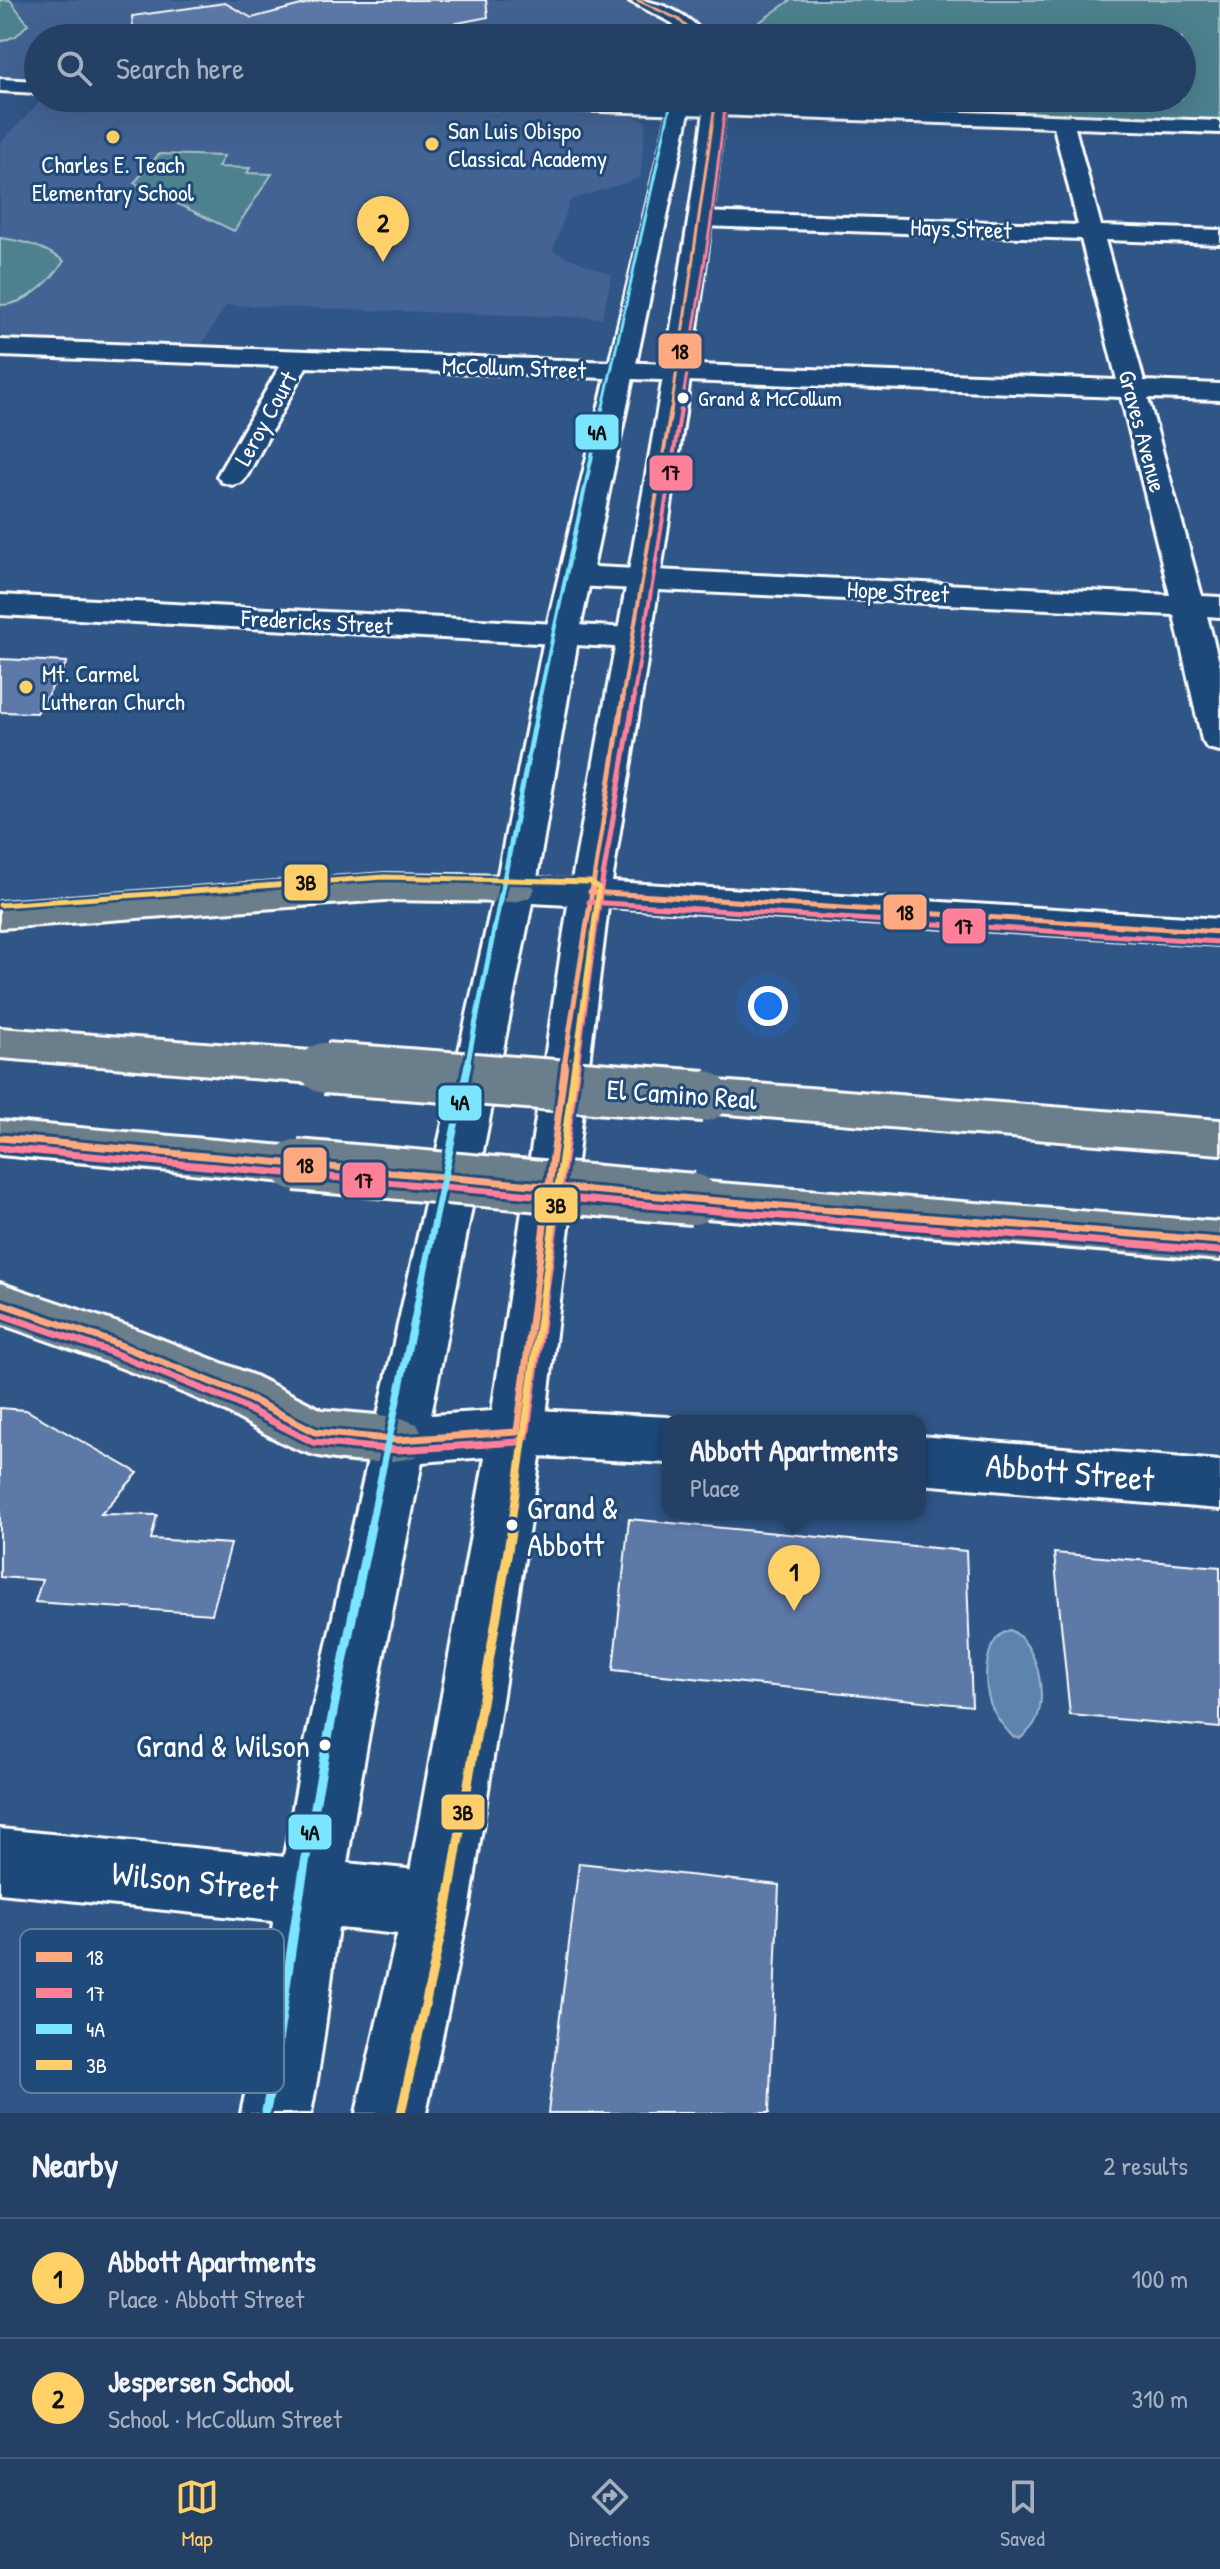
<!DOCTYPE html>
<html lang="en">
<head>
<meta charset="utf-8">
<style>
  :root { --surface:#244065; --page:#2c476b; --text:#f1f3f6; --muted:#a3afbf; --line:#415979; --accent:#ffd166 }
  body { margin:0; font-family:"Patrick Hand",sans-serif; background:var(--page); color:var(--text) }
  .you { position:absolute; left:768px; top:1006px; width:28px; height:28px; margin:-20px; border:6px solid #fff; border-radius:50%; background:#1a73e8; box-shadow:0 0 0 12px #1a73e833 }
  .badge { display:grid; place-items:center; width:52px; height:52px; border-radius:50%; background:var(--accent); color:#111; font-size:26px; font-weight:700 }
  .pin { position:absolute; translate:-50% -66px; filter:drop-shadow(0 2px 4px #0008) }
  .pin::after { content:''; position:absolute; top:42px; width:28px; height:24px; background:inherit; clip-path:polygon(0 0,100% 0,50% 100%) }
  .popup { position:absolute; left:662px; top:1415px; width:264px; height:104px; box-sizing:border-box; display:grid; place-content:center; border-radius:16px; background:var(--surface); filter:drop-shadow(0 2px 6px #0005); font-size:26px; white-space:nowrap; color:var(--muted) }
  .popup b { font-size:30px; color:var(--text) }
  .popup::after { content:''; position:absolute; left:50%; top:100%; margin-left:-16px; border:16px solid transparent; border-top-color:var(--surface) }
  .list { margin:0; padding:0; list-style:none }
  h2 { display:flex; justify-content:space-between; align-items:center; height:104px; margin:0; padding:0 32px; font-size:34px }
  h2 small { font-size:26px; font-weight:400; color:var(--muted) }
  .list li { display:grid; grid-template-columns:52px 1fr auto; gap:24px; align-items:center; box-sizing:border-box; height:120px; padding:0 32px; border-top:2px solid var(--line) }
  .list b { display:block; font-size:30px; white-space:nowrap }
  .list p { margin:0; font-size:26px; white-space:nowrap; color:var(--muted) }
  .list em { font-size:26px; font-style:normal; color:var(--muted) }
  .icon { flex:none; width:44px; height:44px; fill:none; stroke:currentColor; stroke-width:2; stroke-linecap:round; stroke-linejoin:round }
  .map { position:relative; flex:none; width:1220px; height:2113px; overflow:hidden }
  .search { position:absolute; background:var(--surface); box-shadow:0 8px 32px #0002; left:24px; right:24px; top:24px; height:88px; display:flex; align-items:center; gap:20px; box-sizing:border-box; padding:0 28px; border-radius:44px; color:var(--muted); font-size:30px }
  .sheet { height:344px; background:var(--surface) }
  nav { display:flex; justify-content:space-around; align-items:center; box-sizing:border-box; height:112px; border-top:2px solid var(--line); background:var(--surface); font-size:22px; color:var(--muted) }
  nav a { display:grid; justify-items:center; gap:4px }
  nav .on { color:var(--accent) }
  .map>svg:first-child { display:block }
</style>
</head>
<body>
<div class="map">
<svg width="1220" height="2113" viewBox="0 0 1220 2113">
  <rect width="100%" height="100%" fill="#305687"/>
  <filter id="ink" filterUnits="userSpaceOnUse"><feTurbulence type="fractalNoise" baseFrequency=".0125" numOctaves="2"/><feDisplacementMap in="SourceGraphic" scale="16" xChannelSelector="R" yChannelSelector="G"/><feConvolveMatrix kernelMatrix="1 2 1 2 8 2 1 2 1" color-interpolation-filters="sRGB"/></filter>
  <g filter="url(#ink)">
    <g fill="#426393">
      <path d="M0,0H1220V123L751,108V101L673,98H1182V38H38V77L0,76Z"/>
      <path d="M44,98L625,112L646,122L640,178L570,200L553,251L612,275L602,318L226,305L200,347L0,338V143Z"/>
    </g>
    <g fill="#4d818e" stroke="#a6c0c6" stroke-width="2">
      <path d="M0,0H10L28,24L16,36L0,42Z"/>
      <path d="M791,0H1220V120L782,107L769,103L770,98H1182V38H757L753,32L758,23Z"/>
      <path d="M159,154L224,156L218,167L250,168L247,173L272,174L234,231L134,183Z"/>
      <path d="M0,238C25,241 44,247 64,261C51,281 25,306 0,305Z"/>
    </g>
    <path fill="#5c84ac" stroke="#9db5cd" stroke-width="2" d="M1010,1630C1037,1642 1050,1698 1034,1724C1031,1729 1025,1734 1021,1738L1013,1737C1003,1726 993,1714 989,1699C983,1678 985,1637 1010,1630Z"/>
    <g fill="#5d79a8" stroke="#fff" stroke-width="2">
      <path d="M320,0H486L488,17L382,38H134L132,16L225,3L252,18Z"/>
      <path d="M0,659L67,662L37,713L0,712Z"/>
      <path d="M0,1408L26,1410L138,1473L101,1514L157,1515L151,1539L231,1544L212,1614L35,1602L42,1580L0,1577Z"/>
      <path d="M629,1519L966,1551L972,1706L613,1670Z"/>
      <path d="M1054,1553L1220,1567V1728L1070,1715Z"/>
      <path d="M579,1863L779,1885L769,2113H548Z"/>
    </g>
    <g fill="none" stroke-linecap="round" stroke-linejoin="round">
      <defs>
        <g id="minor">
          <path d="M628,0C660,0 688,13 708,38H688L672,23Z"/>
          <path d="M0,79L38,81V93L0,91Z"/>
          <path d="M391,98H570L1220,121V133L1075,128L1101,226L1220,230V244L1105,240L1144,381L1220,384V400L1148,398L1202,596L1220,597V617L1207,616L1220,666V751L1207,748L1202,740L1174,615L575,586L564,583L559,576L564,569L575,566L1170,595L1121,397L306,367L247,476L242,482L232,485L222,482L217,476L280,366L0,356V340L1117,380L1081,239L701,226L693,224L690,219L693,214L701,212L1078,225L1054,127L401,104Z"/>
          <path d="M0,595L633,628L645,631L650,638L645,645L633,648L0,615Z"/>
          <path d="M517,1409L668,1417L680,1421H668V1463L517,1455L498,1448L490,1432L498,1416Z"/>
          <path d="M920,1436L1220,1461V1509L920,1484Z"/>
          <path d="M0,1829L437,1872L460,1882L470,1905L460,1928L437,1938L0,1893Z"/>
        </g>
        <path id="tertiary" d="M672,98H692L579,634L537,878L572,880C620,620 670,360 706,98H726C697,360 653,621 612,882L1220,919V945L608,907L544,1432L470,1905L426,2113H356L404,1905L485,1457L422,1462C394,1604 364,1747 343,1891C332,1965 326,2039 311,2113H241L257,2040L277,1893L306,1738L495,889L545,634ZM532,903L568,905L492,1411L431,1415Z"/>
        <g id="motorway">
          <path d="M385,874L515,876L529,880L535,889L529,898L515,902L385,900L0,928V902Z"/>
          <path d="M0,1028L325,1052L341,1057L347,1068L341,1079L325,1084L0,1058Z"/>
          <path d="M704,1080L1220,1120V1154L704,1112L688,1108L682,1096L688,1084Z"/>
          <path d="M0,1121L296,1147L313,1153L319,1165L313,1177L296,1183L0,1155Z"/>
          <path d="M693,1181L1220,1222V1260L693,1217L676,1212L669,1199L676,1186Z"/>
          <path d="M0,1283L130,1327L255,1376L322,1410L398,1417L417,1424L425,1440L417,1456C390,1466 343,1462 315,1455C280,1446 249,1422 216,1407C146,1376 73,1349 0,1324Z"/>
        </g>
      </defs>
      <use href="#minor" stroke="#fff" stroke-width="6"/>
      <use href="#tertiary" stroke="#fff" stroke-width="6"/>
      <use href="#motorway" stroke="#fff" stroke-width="6"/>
      <use href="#minor" fill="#1f4a7a" fill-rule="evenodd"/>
      <use href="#tertiary" fill="#1f4a7a" fill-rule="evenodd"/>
      <use href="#motorway" fill="#6b7e8b" fill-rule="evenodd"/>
      <defs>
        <g id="motorway-bridge">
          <path d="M325,1068L704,1096"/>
          <path d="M296,1165L693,1199"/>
        </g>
      </defs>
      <use href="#motorway-bridge" stroke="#fff" stroke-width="56" stroke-linecap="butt"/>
      <use href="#motorway-bridge" stroke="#6b7e8b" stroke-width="50"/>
      <defs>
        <g id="bus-1-far3">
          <path d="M637,0L678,19L699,38"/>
          <path d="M671,411L716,98"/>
        </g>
        <path id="bus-1-far2" d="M622,700L671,409"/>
        <g id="bus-1-far1">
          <path d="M590,892L1220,932"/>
          <path d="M564,1066L623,698"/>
        </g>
        <g id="bus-1">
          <path d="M0,1138L693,1199L1220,1241"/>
          <path d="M0,1303L112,1342L236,1392L316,1432L398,1440L517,1432L565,1064"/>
        </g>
        <path id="bus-2-far3" d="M681,411L711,221L726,99"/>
        <path id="bus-2-far2" d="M633,700L681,409"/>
        <g id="bus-2-far1">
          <path d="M589,902L1219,942"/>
          <path d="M577,1066L600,894L634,698"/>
        </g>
        <g id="bus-2">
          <path d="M0,1148L692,1209L1219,1251"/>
          <path d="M0,1314L108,1351L232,1401L313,1442L398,1450L518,1442L526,1437L577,1064"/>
        </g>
        <path id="bus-3-far4" d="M602,411L672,98"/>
        <path id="bus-3-far3" d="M539,700L602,409"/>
        <path id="bus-3-far2" d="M467,1066L540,698"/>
        <path id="bus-3-far1" d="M370,1529L468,1064"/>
        <path id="bus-3" d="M266,2111C281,2037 288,1962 301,1887C321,1766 346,1647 371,1527"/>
        <path id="bus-4-far2" d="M0,905L384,877L590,882L599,888L575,1066"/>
        <path id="bus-4-far1" d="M511,1529L575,1064"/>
        <path id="bus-4" d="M401,2113L447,1907L512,1527"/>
      </defs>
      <use href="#bus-1-far3" stroke="#1f4a7a" stroke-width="6"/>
      <use href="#bus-1-far2" stroke="#1f4a7a" stroke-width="8"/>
      <use href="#bus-1-far1" stroke="#1f4a7a" stroke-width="10"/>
      <use href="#bus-1" stroke="#1f4a7a" stroke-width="13"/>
      <use href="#bus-2-far3" stroke="#1f4a7a" stroke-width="6"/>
      <use href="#bus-2-far2" stroke="#1f4a7a" stroke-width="8"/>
      <use href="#bus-2-far1" stroke="#1f4a7a" stroke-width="10"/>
      <use href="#bus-2" stroke="#1f4a7a" stroke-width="13"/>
      <use href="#bus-3-far4" stroke="#1f4a7a" stroke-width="6"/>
      <use href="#bus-3-far3" stroke="#1f4a7a" stroke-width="8"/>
      <use href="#bus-3-far2" stroke="#1f4a7a" stroke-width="10"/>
      <use href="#bus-3-far1" stroke="#1f4a7a" stroke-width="13"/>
      <use href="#bus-3" stroke="#1f4a7a" stroke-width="15"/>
      <use href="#bus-4-far2" stroke="#1f4a7a" stroke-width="10"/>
      <use href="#bus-4-far1" stroke="#1f4a7a" stroke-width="13"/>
      <use href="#bus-4" stroke="#1f4a7a" stroke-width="15"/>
      <use href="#bus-1-far3" stroke="#ffa980" stroke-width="3"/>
      <use href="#bus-1-far2" stroke="#ffa980" stroke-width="4"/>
      <use href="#bus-1-far1" stroke="#ffa980" stroke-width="5"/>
      <use href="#bus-1" stroke="#ffa980" stroke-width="7"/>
      <use href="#bus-2-far3" stroke="#ff8098" stroke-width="3"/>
      <use href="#bus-2-far2" stroke="#ff8098" stroke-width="4"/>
      <use href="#bus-2-far1" stroke="#ff8098" stroke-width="5"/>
      <use href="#bus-2" stroke="#ff8098" stroke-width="7"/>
      <use href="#bus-3-far4" stroke="#7ae5fd" stroke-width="3"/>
      <use href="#bus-3-far3" stroke="#7ae5fd" stroke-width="4"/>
      <use href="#bus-3-far2" stroke="#7ae5fd" stroke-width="5"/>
      <use href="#bus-3-far1" stroke="#7ae5fd" stroke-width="7"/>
      <use href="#bus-3" stroke="#7ae5fd" stroke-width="9"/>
      <use href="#bus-4-far2" stroke="#fece6d" stroke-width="5"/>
      <use href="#bus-4-far1" stroke="#fece6d" stroke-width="7"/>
      <use href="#bus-4" stroke="#fece6d" stroke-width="9"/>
    </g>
  </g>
  <g fill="#ffd166" stroke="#1f4a7a" stroke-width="3">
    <circle cx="113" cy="137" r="8"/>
    <circle cx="432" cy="144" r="8"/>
    <circle cx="26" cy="687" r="8"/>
  </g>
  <g fill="#fff" stroke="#1f4a7a" stroke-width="3">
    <circle cx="683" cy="398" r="7"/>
    <circle cx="512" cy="1525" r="7"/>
    <circle cx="325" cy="1745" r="7"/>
  </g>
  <g text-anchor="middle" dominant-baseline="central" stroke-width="6" stroke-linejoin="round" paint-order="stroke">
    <g font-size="22" fill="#fff" stroke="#1f4a7a" text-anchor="start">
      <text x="698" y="398">Grand &amp; McCollum</text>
    </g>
    <g font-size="24" fill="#fff" stroke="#1f4a7a" text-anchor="start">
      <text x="448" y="130">San Luis Obispo<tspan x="448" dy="28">Classical Academy</tspan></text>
      <text x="113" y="164" text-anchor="middle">Charles E. Teach<tspan x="113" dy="28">Elementary School</tspan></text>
      <text x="42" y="673">Mt. Carmel<tspan x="42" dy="28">Lutheran Church</tspan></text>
    </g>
    <g font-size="24" fill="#fff" stroke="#1f4a7a">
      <text transform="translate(961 228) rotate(2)">Hays Street</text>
      <text transform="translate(514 367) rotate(2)">McCollum Street</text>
      <text transform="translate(265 418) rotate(-61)">Leroy Court</text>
      <text transform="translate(1143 431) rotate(75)">Graves Avenue</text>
      <text transform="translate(898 591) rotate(3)">Hope Street</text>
      <text transform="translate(317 621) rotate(3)">Fredericks Street</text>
    </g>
    <g font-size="28" fill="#fff" stroke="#1f4a7a">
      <text transform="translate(682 1094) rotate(4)">El Camino Real</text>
    </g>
    <g font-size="32" fill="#fff" stroke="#1f4a7a" text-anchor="start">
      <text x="527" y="1507">Grand &amp;<tspan x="527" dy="37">Abbott</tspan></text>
      <text x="310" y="1745" text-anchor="end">Grand &amp; Wilson</text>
    </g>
    <g font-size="34" fill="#fff" stroke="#1f4a7a">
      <text transform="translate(1070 1472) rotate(5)">Abbott Street</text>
      <text transform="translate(195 1881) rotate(6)">Wilson Street</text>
    </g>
  </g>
  <rect x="20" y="1929" width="264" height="164" rx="12" fill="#1f4a7a" stroke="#6280a2" stroke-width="2"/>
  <rect x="36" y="1952" width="36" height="10" fill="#ffa980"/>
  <rect x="36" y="1988" width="36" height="10" fill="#ff8098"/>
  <rect x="36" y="2024" width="36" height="10" fill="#7ae5fd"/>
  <rect x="36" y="2060" width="36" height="10" fill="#fece6d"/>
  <g font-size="22" fill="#fff">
    <text x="86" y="1965">18</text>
    <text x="86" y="2001">17</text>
    <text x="86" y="2037">4A</text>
    <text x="86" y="2073">3B</text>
  </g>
  <g stroke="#1f4a7a" stroke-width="3">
    <rect x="657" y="332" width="46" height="38" rx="8" fill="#ffa980"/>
    <rect x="574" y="413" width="46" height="38" rx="8" fill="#7ae5fd"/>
    <rect x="648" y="454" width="46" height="38" rx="8" fill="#ff8098"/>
    <rect x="283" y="863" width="46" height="39" rx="8" fill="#fece6d"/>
    <rect x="882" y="893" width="46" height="38" rx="8" fill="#ffa980"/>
    <rect x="941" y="907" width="46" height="38" rx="8" fill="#ff8098"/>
    <rect x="437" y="1084" width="46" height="38" rx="8" fill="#7ae5fd"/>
    <rect x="282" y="1146" width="46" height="38" rx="8" fill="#ffa980"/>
    <rect x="341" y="1161" width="46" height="38" rx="8" fill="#ff8098"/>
    <rect x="533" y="1186" width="46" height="38" rx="8" fill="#fece6d"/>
    <rect x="440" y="1793" width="46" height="38" rx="8" fill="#fece6d"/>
    <rect x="287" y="1813" width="46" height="38" rx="8" fill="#7ae5fd"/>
  </g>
  <g font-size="22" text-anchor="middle" font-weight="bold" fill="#111">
    <text x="680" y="359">18</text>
    <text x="597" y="440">4A</text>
    <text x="671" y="480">17</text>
    <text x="306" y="890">3B</text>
    <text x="905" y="920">18</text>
    <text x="964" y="934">17</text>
    <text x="460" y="1110">4A</text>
    <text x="305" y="1173">18</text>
    <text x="364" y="1188">17</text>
    <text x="556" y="1213">3B</text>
    <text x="463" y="1820">3B</text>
    <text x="310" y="1840">4A</text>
  </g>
</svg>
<div class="you"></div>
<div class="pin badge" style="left:794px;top:1611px">1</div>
<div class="popup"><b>Abbott Apartments</b>Place</div>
<div class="pin badge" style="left:383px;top:262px">2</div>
<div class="search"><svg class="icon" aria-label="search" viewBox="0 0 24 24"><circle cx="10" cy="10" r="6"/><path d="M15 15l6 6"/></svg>Search here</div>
</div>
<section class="sheet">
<h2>Nearby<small>2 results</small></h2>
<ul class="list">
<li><span class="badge">1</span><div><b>Abbott Apartments</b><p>Place · Abbott Street</p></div><em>100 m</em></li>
<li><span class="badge">2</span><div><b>Jespersen School</b><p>School · McCollum Street</p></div><em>310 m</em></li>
</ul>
</section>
<nav>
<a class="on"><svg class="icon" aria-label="map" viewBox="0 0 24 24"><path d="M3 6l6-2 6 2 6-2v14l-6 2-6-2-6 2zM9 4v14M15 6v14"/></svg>Map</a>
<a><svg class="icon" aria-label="directions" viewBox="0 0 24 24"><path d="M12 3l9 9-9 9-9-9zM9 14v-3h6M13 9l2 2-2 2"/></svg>Directions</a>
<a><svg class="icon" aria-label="saved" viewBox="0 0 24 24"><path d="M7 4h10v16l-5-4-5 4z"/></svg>Saved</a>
</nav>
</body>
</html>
